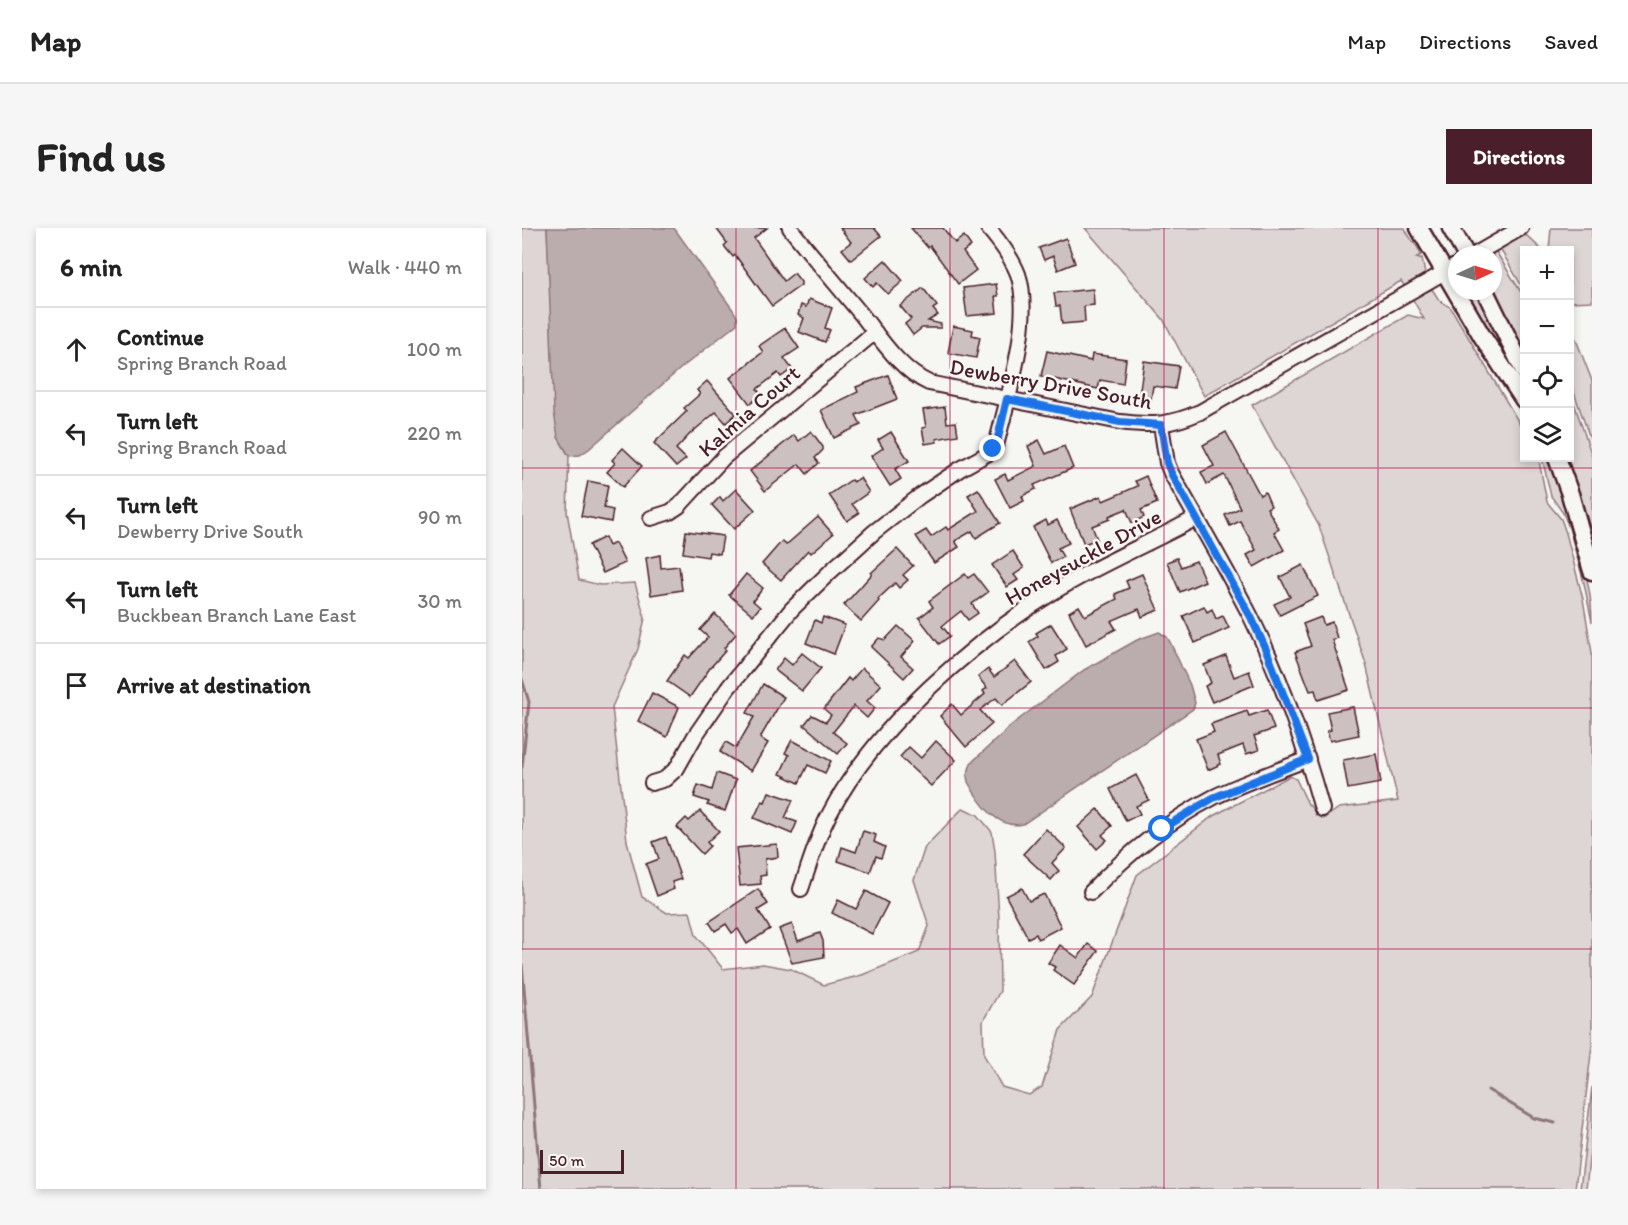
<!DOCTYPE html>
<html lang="en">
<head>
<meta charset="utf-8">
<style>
  :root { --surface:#fff; --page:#f6f6f6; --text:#222; --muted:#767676; --line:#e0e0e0; --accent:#4a1f2b }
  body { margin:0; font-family:Itim,sans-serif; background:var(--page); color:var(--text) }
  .controls { position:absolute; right:18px; top:18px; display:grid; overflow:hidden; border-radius:0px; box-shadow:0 3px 9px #0003 }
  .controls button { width:54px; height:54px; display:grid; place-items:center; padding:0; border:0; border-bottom:2px solid var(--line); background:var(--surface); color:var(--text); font:30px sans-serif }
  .compass { position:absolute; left:926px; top:18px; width:54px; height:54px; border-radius:50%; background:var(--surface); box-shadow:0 3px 9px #0003; rotate:86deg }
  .scale { position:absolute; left:18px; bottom:15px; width:84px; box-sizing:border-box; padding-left:6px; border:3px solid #4a1f2b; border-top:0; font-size:16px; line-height:21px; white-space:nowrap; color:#4a1f2b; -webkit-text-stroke:4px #f6f6f2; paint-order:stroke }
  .stop { position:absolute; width:18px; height:18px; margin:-14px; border:4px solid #1a73e8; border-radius:50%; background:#fff }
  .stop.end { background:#1a73e8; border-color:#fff; box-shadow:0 2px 6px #0008 }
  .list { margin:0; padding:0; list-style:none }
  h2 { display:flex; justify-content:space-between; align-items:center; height:78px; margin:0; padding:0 24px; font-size:26px }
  h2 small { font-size:20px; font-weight:400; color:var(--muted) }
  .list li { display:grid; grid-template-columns:39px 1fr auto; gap:18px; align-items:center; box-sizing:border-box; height:84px; padding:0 24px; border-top:2px solid var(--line) }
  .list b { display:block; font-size:22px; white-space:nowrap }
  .list p { margin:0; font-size:20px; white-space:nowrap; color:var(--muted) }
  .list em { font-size:20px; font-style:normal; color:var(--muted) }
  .icon { flex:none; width:33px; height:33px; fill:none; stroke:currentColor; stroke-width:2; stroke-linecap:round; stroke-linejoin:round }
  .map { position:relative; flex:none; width:1070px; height:961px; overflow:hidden; border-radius:0px }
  header { display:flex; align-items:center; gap:36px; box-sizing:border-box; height:84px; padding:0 30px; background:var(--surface); border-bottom:2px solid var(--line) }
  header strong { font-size:28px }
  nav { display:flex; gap:33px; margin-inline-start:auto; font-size:21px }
  .intro { display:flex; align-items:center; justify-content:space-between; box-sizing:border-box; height:144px; padding:0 36px }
  h1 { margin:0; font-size:42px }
  .button { padding:15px 27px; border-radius:0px; background:var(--accent); color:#fff; font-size:21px; font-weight:700 }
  main { display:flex; gap:36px; padding:0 36px }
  aside { flex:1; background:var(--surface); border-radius:0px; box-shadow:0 3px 9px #0003 }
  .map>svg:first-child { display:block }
</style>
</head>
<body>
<header>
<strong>Map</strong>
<nav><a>Map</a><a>Directions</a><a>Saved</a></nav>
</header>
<div class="intro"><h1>Find us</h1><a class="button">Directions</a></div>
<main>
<aside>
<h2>6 min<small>Walk · 440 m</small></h2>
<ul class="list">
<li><svg class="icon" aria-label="ahead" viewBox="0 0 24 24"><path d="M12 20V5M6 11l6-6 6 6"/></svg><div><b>Continue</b><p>Spring Branch Road</p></div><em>100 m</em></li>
<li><svg class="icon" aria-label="left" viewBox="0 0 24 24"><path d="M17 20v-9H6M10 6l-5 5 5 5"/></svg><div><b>Turn left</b><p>Spring Branch Road</p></div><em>220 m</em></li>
<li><svg class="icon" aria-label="left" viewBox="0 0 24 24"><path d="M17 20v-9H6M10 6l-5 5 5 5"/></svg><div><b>Turn left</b><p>Dewberry Drive South</p></div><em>90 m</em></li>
<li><svg class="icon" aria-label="left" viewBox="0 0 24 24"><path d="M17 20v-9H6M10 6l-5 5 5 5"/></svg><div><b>Turn left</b><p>Buckbean Branch Lane East</p></div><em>30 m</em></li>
<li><svg class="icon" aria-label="arrive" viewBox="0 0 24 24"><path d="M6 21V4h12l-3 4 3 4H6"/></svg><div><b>Arrive at destination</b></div></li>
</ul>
</aside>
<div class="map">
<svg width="1070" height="961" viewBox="0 0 1070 961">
  <rect width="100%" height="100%" fill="#f6f6f2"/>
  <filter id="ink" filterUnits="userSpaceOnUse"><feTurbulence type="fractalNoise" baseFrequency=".0167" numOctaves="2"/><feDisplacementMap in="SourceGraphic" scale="12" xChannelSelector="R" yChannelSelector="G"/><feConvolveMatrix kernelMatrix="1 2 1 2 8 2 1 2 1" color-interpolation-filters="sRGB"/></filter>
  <g filter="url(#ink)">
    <g fill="#ddd6d5" stroke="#947a80" stroke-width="1.5">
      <path d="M0,0H25L36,209L47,228L45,284L57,352L78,357L113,355L123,390L116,421L90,479L105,613L120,669L145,685L168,684L174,707L201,741L241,736L269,741L302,757L340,747L397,724L407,698L392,652L403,619L441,580L456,587L470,604L473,623L477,691L478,763L461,793L462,827L480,859L507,867L520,859L538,802L570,769L615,647L691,588L768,548L774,551L786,576L801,591L817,580L876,573L844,436L797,298L730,177L886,87L902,91L890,70L910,61L917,72L929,80L1002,203V230H1015L1017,233L1025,274L1039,291L1044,305L1061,371L1070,425V817L1053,961H0Z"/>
      <path d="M563,0H883C887,12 896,16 899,27L893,30H900L903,46L883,59L879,53L682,168L641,91Z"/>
      <path d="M1029,0H1070V73L1048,74V22H1027Z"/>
      <path d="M1000,6L1005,8L1020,22H1002V62L977,19Z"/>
      <path d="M973,22L1002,69V131L971,63V27H967Z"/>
      <path d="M942,63H958L1002,151V163Z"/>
      <path d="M1048,96L1070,153V216L1048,153Z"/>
      <path d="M1048,163L1070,228V318L1042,230H1048Z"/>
      <path d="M1020,230H1027C1037,254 1045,279 1052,304C1061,335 1070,362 1070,394L1062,355L1047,300L1041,285L1029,268Z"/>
      <path d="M1070,859V904L1064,961H1058Z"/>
    </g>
    <g fill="#bbadae" stroke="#8e747a" stroke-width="1.5">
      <path d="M25,0H152L211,82L215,89V96L158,141L67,221L58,227L47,228L36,209L32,184Z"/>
      <path d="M637,404L645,409L648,414L668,457L673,475L671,481L501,596C475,602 457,574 446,554L445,548L449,535L492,495L562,442L615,412Z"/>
    </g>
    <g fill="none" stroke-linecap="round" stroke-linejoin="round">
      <g stroke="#8e747a" stroke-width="3">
        <path d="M0,451L7,474L0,539"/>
        <path d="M0,736L19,961"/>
        <path d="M966,862L1012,890L1033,895"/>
      </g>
    </g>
    <g fill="#ccc1c0" stroke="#4a1f2b" stroke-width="1.5">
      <path d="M194,0H245L232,10L262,53L272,45L279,54V57L250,78L213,27L211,29L202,18L205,15Z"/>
      <path d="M318,0H352L359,8L329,32L320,21L329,14Z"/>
      <path d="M389,0H421L433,15L442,8L449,18L441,24L454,42L436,56L408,18L406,20Z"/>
      <path d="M544,10L553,35L536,42L531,28L522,32L517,20Z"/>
      <path d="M363,32L381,53L366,66L355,55L351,59L343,50Z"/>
      <path d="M474,56L476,68H473L475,85L445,88L441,60Z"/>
      <path d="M401,60L415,78L411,81L416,87L406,93L419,96V100H400L391,107L383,96L389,91L378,78Z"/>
      <path d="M571,61L572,77L562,78L563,94L540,96L538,78H534L532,65Z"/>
      <path d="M287,71L310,80L303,100L308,102L303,114L277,104L282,90L276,87L279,77L284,79Z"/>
      <path d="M431,98L451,102L450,107L458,109L454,130L426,125Z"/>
      <path d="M263,100L277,120L262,130L270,141L259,149L256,145L235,161L239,167L228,176L208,150L241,124L237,118Z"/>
      <path d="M525,123L569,133L570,126L604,131L601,156L578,152L576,161L519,148Z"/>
      <path d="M622,133L657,138L653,161L631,158L629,171L617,169Z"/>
      <path d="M366,147L375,171L334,187L339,197L312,210L299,182L336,164L334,159Z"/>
      <path d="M185,153L214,186L204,195L194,184L168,206L154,221L164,231L154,239L132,215L165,183L162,180L178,166L175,162Z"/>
      <path d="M423,179L425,195L434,194L436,207L414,211L415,214L403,216L400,200L404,199L401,182Z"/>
      <path d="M289,203L301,219V222L293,230L297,235L285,246L277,236L243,263L228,243L272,207L277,213Z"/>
      <path d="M369,204L387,233L373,241L379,251L368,258L349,228L361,220L356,212Z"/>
      <path d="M704,204L738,267L743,264L749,278L745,280L757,301L752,304L762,322L732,339L725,327L734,322L718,293L708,298L703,287L718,280L702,247L685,256L679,244L692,238L681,217Z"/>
      <path d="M517,212L524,226L542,218L551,240L512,257L514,261L500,268L502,273L488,280L473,251L483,246L486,252L514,238L506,218Z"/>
      <path d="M101,220L120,238L101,259L85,244L93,235L90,232Z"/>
      <path d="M624,248L635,275L619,282L622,289L610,295L604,281L587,288L588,291L570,298L575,311L562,316L548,281L579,268L581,273L616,258L613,253Z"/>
      <path d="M338,250L347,264L330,276L337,285L325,293L307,267L329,252L331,254Z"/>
      <path d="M66,253L86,257L82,280L91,282L89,294L59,288Z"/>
      <path d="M214,261L233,282L212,301L190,277L198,269L201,273Z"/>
      <path d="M456,261L478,295L454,310L450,303L433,313L437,319L412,335L394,308L404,302L409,309L424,299L426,302L456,283L446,267Z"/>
      <path d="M296,289L311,306L289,325L286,322L259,352L240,336L260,313L264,317Z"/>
      <path d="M524,292L526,297L535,292L547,315L536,320L541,329L529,335L511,299Z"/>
      <path d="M164,303L201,308L198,326L187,324L186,329L161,325Z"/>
      <path d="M83,309L87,318L93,315L103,335L81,345L67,317Z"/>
      <path d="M375,321L391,338L381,347L386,352L377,360L373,355L356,371L357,373L339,393L322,377L350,346L349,345Z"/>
      <path d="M491,323L502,340L492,347L496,352L485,359L470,337Z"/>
      <path d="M138,327L139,340L157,338L160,362L129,367L124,330Z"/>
      <path d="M655,330L659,339L674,333L683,353L658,364L645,334Z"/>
      <path d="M781,337L796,368L758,387L752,376L768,369L758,349Z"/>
      <path d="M224,346L241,360L231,373L238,379L231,387L207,367Z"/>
      <path d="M443,346L446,350L452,346L466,364L450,376L456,385L446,392L439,383L420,398L428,408L417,416L397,390L411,379L407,373Z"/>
      <path d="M620,346L636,382L620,389L617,381L589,393L594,401L564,417L547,384L557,378L563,388L595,371L593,366L607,360L604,353Z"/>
      <path d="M682,378L685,384L690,381L694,391L701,388L707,400L673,415L661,388Z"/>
      <path d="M193,386L214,406L202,420L204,422L188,440L168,469L145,453L163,427L167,430L186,409L178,402Z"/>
      <path d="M301,389L323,397L312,426L284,415L293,392L299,395Z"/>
      <path d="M799,389L802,397L810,394L815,410L810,412L827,462L796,472L793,462L788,463L773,424L789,418L781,396Z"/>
      <path d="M529,396L545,421L534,428L537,434L524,442L507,414L516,408L514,405Z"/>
      <path d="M376,398L393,413L379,429L391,440L382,450L349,419L357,410L363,412Z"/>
      <path d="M280,425L299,440L280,463L253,442L262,430L270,437Z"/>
      <path d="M704,428L712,449L727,443L732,457L690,474L683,458L689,455L682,437Z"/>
      <path d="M493,433L509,454L480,477L474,470L458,482L470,496L444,519L418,488L430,476L439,487L463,466L461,463L465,460L456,449L466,441L472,449Z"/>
      <path d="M340,440L359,457L345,473L353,480L345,490L332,478L311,504L325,515L316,526L282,497L290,487L304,494L309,487L302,481L326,450L329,453Z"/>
      <path d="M241,456L262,469L238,510L246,515L229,543L198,524L204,514L214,520L232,489L225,485Z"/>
      <path d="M130,465L157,479L145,509L116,493Z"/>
      <path d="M831,479L837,507L808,513L805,503L809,502L805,484Z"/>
      <path d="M745,482L752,501L732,508L737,522L724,526L721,517L696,527L699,536L686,542L674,511L692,504L689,496L725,483L727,488Z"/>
      <path d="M270,512L309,533L303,545L286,537L277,555L258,546L267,527L263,525Z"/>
      <path d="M414,513L434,532L409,558L378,529L387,519L399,530Z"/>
      <path d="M854,526L859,555L826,561L821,532Z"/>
      <path d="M195,545L214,552L203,583L185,577L187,574L172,569L176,557L190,562Z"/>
      <path d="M614,547L627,572L614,578L618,586L604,593L588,561Z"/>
      <path d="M247,564L271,572L263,590L275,594L270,606L232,590L240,573L243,574Z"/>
      <path d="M576,581L590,598L580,607L585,612L575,621L556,599Z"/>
      <path d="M178,583L197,603L185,614L188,618L180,626L155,599L164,590L167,593Z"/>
      <path d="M524,601L544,620L530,635L537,643L529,652L501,626Z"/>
      <path d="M341,603L354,607L352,614L363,619L359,630L354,628L348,644L316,633L320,619L334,624Z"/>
      <path d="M144,609L159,651L150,654L152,661L135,668L124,636L137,631L131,614Z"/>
      <path d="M255,616L256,629L243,631L244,647L238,648L239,656L218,658L214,620Z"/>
      <path d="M500,660L507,673L522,666L539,699L516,711L514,706L506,710L484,668Z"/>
      <path d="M236,661L246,676L236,682L248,701L225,716L216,701L210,705L204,696L193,703L187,694Z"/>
      <path d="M344,663L366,675L350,706L310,685L316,672L334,681Z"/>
      <path d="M270,696L276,713L298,705L301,713L302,729L270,735L257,701Z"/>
      <path d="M566,716L576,723L552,757L531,742L533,739L526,735L538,717L556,730Z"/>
    </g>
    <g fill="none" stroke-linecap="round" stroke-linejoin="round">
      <defs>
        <g id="minor">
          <path d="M268,0C291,29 315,57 339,86C358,110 378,142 407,155L598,194C630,198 649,197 678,184L935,37"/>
          <path d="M952,27L999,0"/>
          <path d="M639,197L645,235L649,245C676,293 704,340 729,389C759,450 782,516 800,581"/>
          <path d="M129,290L148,284L157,278L202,229L353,104"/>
          <path d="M130,555L143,551L155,540L173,508L206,460L270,381L309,343L352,304L398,268L438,241L465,226L475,214C486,168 511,90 496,46C489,28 478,14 466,0"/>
          <path d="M279,661C288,635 295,609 308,585C353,499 451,413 533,363C578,336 628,315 674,290"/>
          <path d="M569,664C605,626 646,593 692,569C723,554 755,543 786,531"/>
        </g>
        <g id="tertiary">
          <path d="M897,0L960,108L1002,172"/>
          <path d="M929,0L944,27"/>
          <path d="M963,63L1002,143"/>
          <path d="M1035,230L1048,266L1070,343"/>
        </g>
      </defs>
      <use href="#minor" stroke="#4a1f2b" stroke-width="18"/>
      <use href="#tertiary" stroke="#4a1f2b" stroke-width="21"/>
      <use href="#minor" stroke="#f6f6f2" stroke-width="14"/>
      <use href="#tertiary" stroke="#f6f6f2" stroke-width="16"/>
    </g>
  </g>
  <g fill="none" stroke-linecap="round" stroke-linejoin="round" filter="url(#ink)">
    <path stroke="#1a73e8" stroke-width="8" d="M471,221L475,214L485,171L598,194L639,197L645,235L649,245L729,389L745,424L786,531L691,570L640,601"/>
  </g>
  <path fill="none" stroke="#c2185b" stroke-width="1.5" stroke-opacity="0.55" d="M214,0V961M428,0V961M642,0V961M856,0V961M0,240H1070M0,480H1070M0,721H1070"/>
  <g text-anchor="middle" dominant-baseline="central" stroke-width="5" stroke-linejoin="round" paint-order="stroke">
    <g font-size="22" fill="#4a1f2b" stroke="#f6f6f2">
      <text transform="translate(529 156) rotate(10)">Dewberry Drive South</text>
      <text transform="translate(227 183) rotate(-41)">Kalmia Court</text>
      <text transform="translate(561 329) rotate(-29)">Honeysuckle Drive</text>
    </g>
  </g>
</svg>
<div class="controls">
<button>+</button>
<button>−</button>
<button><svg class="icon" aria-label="locate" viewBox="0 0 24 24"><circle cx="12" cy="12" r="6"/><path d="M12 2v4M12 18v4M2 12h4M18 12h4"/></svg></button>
<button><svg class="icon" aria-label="layers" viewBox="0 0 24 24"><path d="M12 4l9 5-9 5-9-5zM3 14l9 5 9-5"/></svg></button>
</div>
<svg class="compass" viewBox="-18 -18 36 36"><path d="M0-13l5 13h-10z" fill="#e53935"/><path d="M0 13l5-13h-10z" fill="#767676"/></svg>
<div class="scale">50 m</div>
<div class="stop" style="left:640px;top:601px"></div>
<div class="stop end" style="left:471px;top:221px"></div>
</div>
</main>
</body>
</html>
